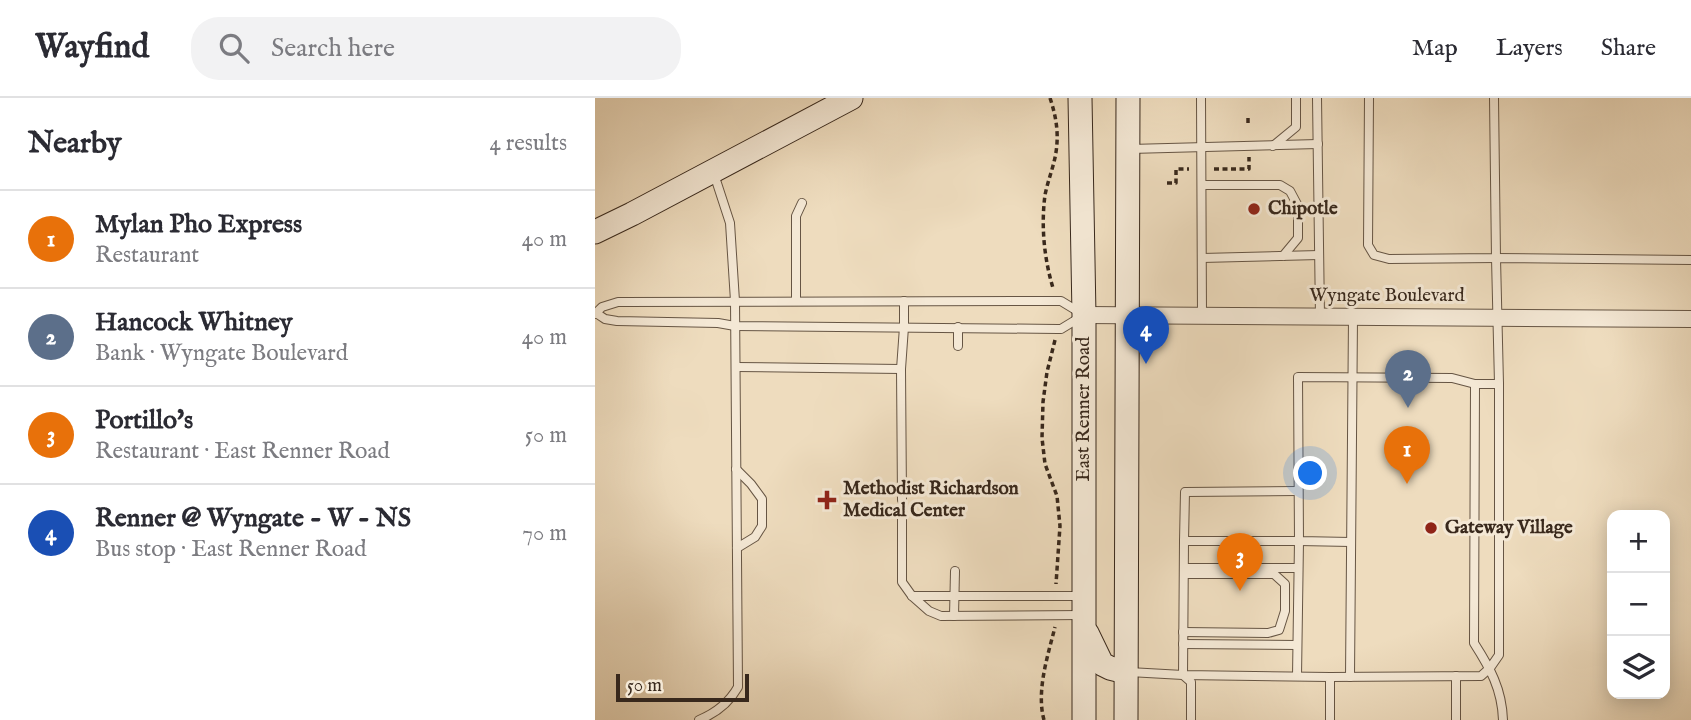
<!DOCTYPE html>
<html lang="en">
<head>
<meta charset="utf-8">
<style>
  :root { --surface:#fff; --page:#f2f2f3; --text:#2b2b33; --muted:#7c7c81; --line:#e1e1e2; --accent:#8f2418 }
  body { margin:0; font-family:"IM FELL English",serif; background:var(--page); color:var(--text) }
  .controls { position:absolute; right:21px; bottom:21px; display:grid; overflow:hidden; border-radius:14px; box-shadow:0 4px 18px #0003 }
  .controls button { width:63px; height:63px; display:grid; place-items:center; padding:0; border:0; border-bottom:2px solid var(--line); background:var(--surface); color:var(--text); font:35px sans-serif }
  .scale { position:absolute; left:21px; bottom:18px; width:133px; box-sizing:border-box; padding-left:7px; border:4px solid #38281c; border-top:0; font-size:19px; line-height:24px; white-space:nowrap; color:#38281c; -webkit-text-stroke:5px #f4e8d5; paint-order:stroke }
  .you { position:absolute; left:716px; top:376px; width:24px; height:24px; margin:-18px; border:5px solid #fff; border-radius:50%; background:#1a73e8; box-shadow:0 0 0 10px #1a73e833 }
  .badge { display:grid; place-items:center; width:46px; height:46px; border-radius:50%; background:var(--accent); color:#fff; font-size:23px; font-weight:700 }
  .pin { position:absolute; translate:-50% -58px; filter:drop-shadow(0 2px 4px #0008) }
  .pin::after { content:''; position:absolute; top:37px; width:24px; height:21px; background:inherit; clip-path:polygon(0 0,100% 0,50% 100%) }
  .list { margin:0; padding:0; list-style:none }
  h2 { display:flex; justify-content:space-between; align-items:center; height:91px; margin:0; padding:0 28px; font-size:30px }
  h2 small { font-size:23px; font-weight:400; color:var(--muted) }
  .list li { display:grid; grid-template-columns:46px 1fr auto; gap:21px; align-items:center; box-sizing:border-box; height:98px; padding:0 28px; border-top:2px solid var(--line) }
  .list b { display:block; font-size:26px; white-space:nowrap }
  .list p { margin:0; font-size:23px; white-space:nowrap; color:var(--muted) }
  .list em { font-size:23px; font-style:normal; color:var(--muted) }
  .icon { flex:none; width:38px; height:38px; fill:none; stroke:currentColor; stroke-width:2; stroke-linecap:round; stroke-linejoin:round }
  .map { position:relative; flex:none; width:1096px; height:622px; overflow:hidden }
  header { display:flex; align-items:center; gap:42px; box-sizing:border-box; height:98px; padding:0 35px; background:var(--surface); border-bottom:2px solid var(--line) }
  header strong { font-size:33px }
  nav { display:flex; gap:38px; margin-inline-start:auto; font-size:24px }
  .search { width:490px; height:63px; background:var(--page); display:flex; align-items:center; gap:18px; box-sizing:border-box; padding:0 24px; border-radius:28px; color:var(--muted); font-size:26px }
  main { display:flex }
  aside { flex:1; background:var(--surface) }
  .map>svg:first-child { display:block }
</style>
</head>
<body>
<header>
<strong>Wayfind</strong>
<div class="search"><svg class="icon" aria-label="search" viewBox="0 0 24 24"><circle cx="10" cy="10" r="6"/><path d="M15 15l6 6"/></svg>Search here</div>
<nav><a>Map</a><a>Layers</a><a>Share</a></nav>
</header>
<main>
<aside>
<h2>Nearby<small>4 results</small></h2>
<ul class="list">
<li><span class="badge" style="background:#e8710a">1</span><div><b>Mylan Pho Express</b><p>Restaurant</p></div><em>40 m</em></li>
<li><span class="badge" style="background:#5c6f8a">2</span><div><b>Hancock Whitney</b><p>Bank · Wyngate Boulevard</p></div><em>40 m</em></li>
<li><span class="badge" style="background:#e8710a">3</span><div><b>Portillo's</b><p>Restaurant · East Renner Road</p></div><em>50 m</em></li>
<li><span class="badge" style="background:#1a4fb4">4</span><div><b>Renner @ Wyngate - W - NS</b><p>Bus stop · East Renner Road</p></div><em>70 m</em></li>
</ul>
</aside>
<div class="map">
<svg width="1096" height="622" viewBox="0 0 1096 622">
  <rect width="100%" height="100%" fill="#eedcbe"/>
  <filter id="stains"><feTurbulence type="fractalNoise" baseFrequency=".00286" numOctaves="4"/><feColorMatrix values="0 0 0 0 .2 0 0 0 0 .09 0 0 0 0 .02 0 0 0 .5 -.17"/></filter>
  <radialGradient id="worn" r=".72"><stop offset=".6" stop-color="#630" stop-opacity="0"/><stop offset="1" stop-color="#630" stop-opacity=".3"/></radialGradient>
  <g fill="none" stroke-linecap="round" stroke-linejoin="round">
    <defs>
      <g id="service">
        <path d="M606,0L607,218"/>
        <path d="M722,0L725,219"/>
        <path d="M774,0L773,147L779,157L794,161L901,160L899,0"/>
        <path d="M678,48L701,29V0"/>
        <path d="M535,51L723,46"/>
        <path d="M607,87H685L695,93L703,108V140L688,158"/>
        <path d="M607,160L724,157"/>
        <path d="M201,203V118L207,105"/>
        <path d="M0,216L7,209L23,204L466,203L489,217L466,231H463L140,228L123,225L22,223L10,221L1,215"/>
        <path d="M363,248V229"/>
        <path d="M141,269L306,271"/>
        <path d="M904,286H880L879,545C895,570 907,591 908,622"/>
        <path d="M141,371L156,386L167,401V428L160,439L142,450"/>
        <path d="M307,402L306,271L309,229V203"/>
        <path d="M307,420V484L317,498L334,513L346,518L488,517"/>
        <path d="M589,443L588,577L735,579V622"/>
        <path d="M756,444L704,443L703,279L857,280L880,286"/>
        <path d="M589,470H703"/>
        <path d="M317,498H486"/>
        <path d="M359,518L360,473"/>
        <path d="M588,534L673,535L684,532L690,513V486L679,476H589"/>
        <path d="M588,546L702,547"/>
        <path d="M534,574L588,577L596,584V622"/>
        <path d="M702,578L704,443H589L590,394L703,393"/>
        <path d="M735,579L886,578L895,570L904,557V286L901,160L1096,162"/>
        <path d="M755,579L758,219"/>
        <path d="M104,622C121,615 134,605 143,589L140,203L135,125L119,76"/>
        <path d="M861,622V578"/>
      </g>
      <path id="minor" d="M489,217L1096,221"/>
      <g id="secondary">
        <path d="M485,0L489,217V622"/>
        <path d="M0,134L37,116L256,0"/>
        <path d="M492,535L507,566L515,570L531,574"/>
        <path d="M531,622L533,0"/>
      </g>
    </defs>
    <use href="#service" stroke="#654" stroke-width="10"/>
    <use href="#minor" stroke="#654" stroke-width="18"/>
    <use href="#secondary" stroke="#38281c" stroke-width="25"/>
    <g stroke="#38281c" stroke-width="3.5" stroke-dasharray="5 3.5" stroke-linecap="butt">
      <path d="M455,0C461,18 464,35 461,54C459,68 453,82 450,97C446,128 449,160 458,190"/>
      <path d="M653,20V26"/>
      <path d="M619,71H654V59"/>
      <path d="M572,85H581V71H594"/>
      <path d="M460,242L452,274L448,304L447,340L450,366L462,398L465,428L461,486"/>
      <path d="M449,622C441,593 453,557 460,529"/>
    </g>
    <use href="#service" stroke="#f4e8d5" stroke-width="8"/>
    <use href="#minor" stroke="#f4e8d5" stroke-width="16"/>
    <use href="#secondary" stroke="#f4e8d5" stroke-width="23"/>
  </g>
  <g fill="#8f2418" stroke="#f4e8d5" stroke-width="2.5">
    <circle cx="659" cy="111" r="7"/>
    <path d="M228.5 391.5h7v7h7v7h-7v7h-7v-7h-7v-7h7z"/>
    <circle cx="836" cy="430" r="7"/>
  </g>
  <g text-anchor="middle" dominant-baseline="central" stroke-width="6" stroke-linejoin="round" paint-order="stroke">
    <g font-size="19" font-weight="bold" fill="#38281c" stroke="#f4e8d5" text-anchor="start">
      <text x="673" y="111">Chipotle</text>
      <text x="248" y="391">Methodist Richardson<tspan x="248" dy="22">Medical Center</tspan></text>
      <text x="850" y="430">Gateway Village</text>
    </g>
    <g font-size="19" fill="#38281c" stroke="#f4e8d5">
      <text x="792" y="198">Wyngate Boulevard</text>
      <text transform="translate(489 311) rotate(-90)">East Renner Road</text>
    </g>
  </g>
  <rect width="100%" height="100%" filter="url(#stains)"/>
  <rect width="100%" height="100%" fill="url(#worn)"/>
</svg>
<div class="controls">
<button>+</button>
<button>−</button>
<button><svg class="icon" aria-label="layers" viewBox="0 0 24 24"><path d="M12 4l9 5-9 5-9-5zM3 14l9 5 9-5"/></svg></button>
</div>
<div class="scale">50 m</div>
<div class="you"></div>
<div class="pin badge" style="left:812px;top:386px;background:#e8710a">1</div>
<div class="pin badge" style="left:813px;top:310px;background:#5c6f8a">2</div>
<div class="pin badge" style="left:645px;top:493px;background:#e8710a">3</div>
<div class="pin badge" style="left:551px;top:266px;background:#1a4fb4">4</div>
</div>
</main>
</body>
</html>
